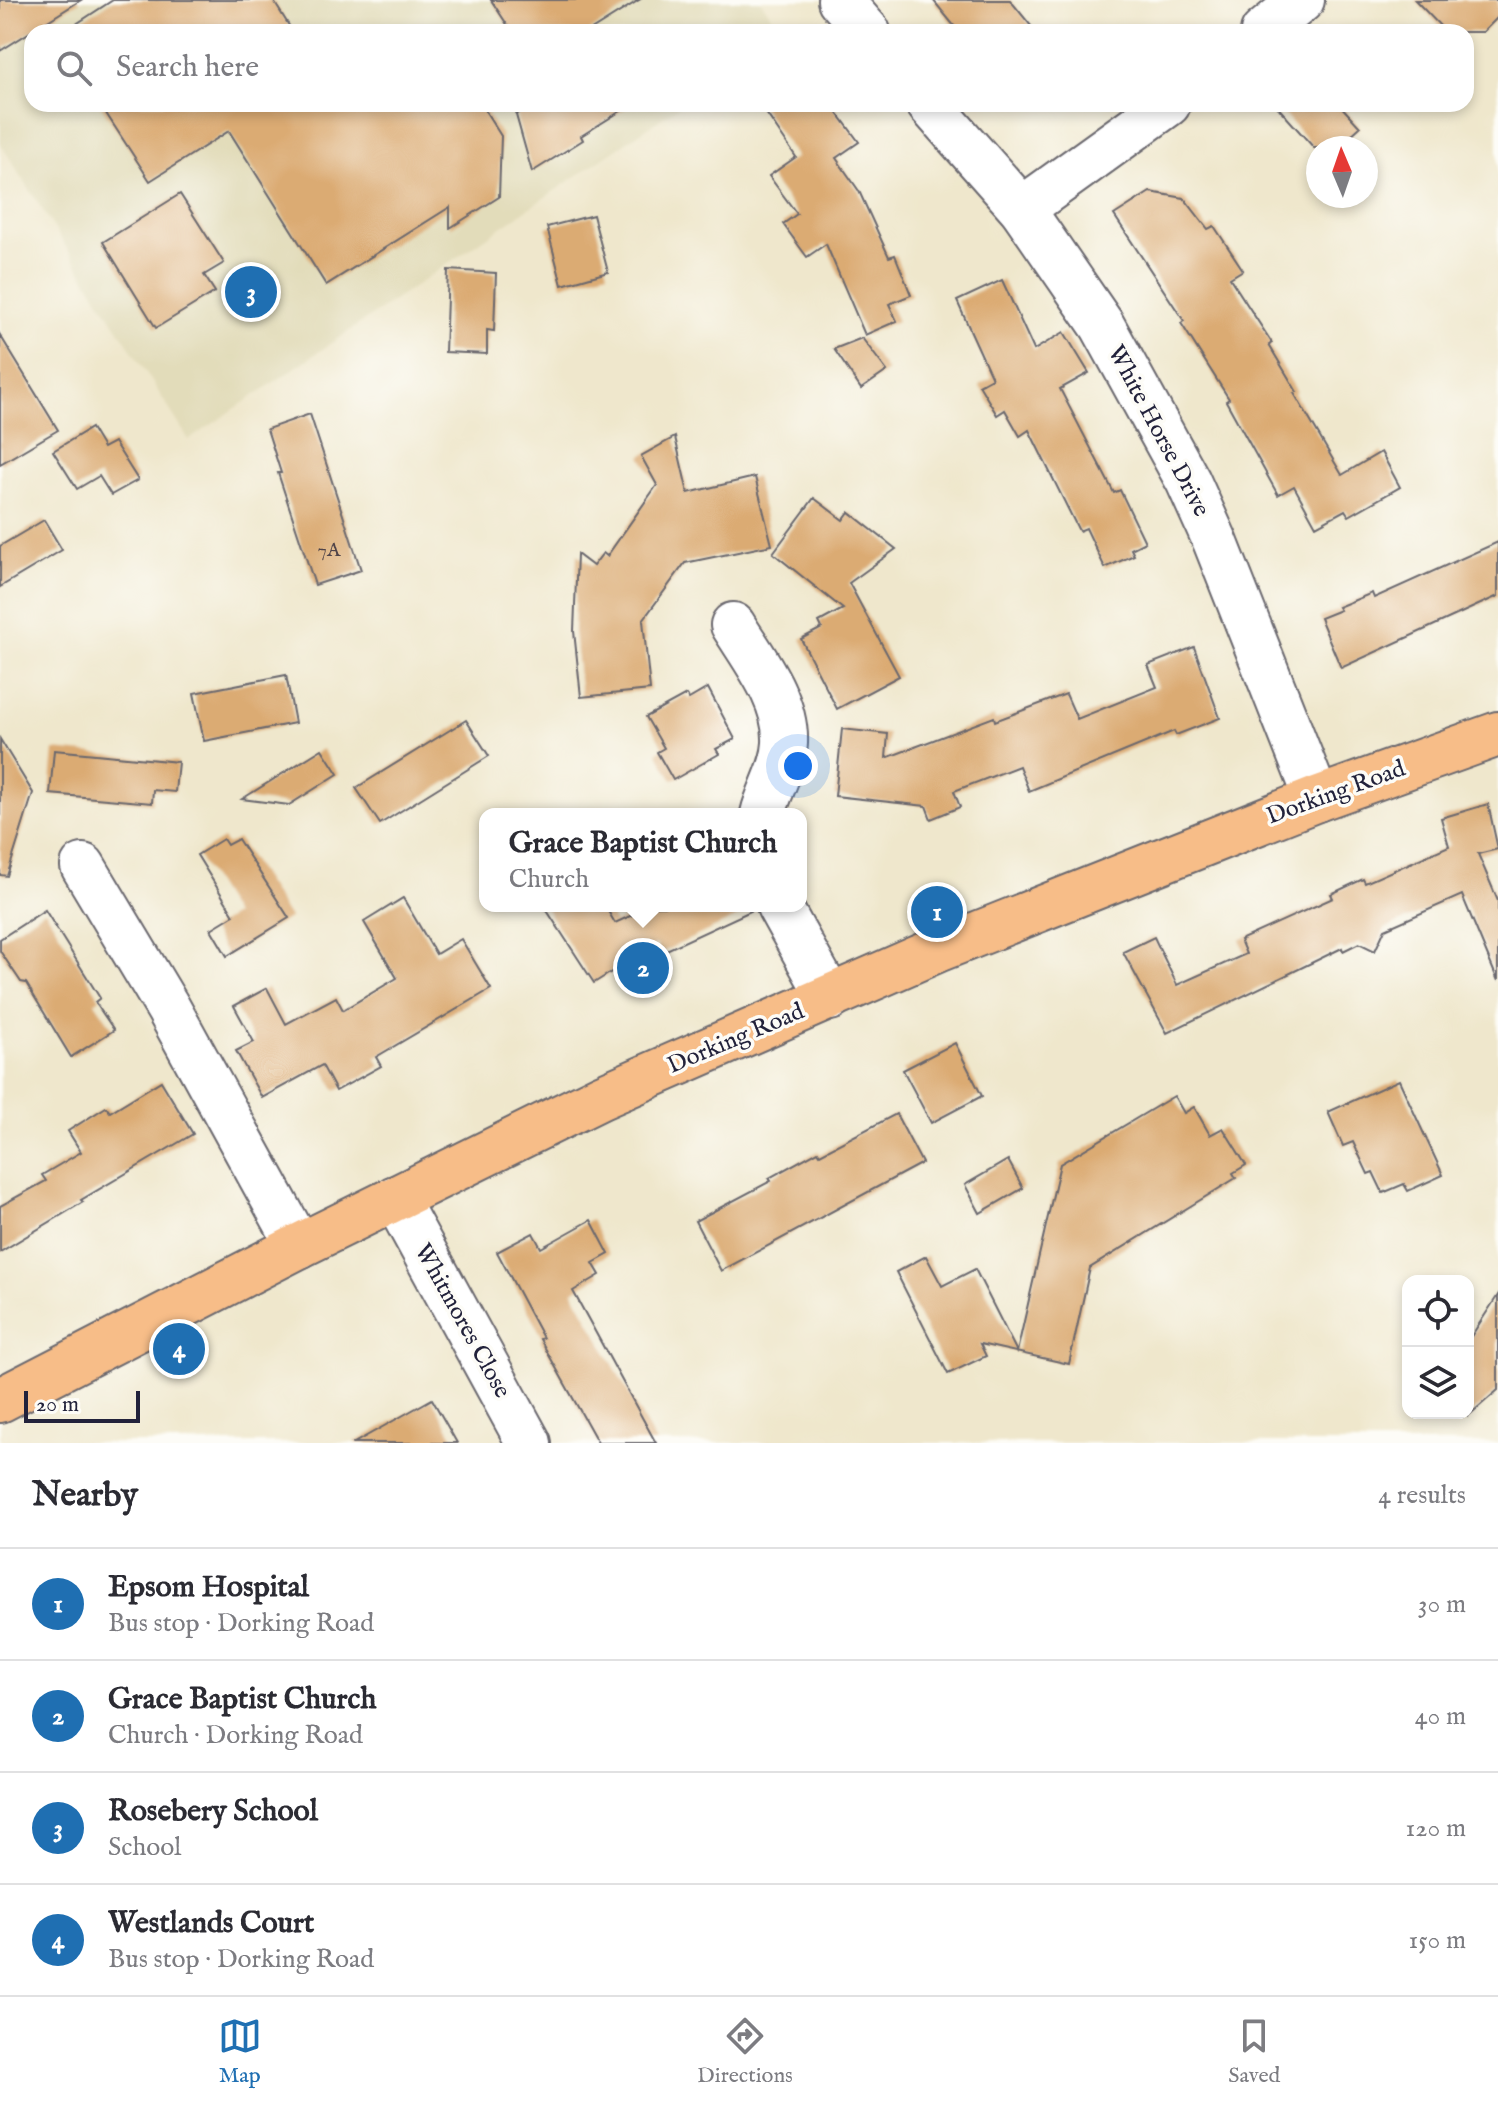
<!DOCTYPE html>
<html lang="en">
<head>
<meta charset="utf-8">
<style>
  :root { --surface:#fff; --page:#f2f2f3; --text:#2b2b33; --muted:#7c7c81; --line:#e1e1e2; --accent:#1f6fb2 }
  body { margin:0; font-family:"IM FELL English",serif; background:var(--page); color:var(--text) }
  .controls { position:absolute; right:24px; bottom:24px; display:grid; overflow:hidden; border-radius:16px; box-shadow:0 4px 12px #0003 }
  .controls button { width:72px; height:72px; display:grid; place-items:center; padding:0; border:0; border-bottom:2px solid var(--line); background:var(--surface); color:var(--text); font:40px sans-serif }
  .compass { position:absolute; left:1306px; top:136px; width:72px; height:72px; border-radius:50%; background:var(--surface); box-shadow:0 4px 12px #0003; rotate:358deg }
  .scale { position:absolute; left:24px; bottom:20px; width:116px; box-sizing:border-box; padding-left:8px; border:4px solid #22223b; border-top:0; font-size:22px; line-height:28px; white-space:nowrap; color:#22223b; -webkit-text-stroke:6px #fdfcf7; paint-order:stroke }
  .you { position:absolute; left:798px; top:766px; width:28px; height:28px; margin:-20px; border:6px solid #fff; border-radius:50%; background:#1a73e8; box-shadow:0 0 0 12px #1a73e833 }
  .badge { display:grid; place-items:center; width:52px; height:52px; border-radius:50%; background:var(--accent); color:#fff; font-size:26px; font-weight:700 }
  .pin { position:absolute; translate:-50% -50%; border:4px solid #fff; box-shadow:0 2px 8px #0006 }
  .popup { position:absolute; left:479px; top:808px; width:328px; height:104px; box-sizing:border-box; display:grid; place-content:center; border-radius:16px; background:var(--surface); filter:drop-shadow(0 2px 6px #0005); font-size:26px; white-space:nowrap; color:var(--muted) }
  .popup b { font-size:30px; color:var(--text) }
  .popup::after { content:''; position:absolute; left:50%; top:100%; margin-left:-16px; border:16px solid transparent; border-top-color:var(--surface) }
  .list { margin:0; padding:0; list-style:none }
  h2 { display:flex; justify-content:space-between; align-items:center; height:104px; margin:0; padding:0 32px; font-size:34px }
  h2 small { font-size:26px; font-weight:400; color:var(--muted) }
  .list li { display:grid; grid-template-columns:52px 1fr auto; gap:24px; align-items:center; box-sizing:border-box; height:112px; padding:0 32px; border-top:2px solid var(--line) }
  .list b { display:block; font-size:30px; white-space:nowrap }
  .list p { margin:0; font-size:26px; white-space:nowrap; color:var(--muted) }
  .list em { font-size:26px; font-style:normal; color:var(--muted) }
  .icon { flex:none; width:44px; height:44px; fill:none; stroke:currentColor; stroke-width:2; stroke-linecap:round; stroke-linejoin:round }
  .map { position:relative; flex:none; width:1498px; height:1443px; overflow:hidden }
  .search { position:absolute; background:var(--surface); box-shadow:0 4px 12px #0003; left:24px; right:24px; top:24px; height:88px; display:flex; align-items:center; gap:20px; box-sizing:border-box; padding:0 28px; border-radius:24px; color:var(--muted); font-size:30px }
  .sheet { height:552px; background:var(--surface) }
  nav { display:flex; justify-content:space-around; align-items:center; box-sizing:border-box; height:112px; border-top:2px solid var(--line); background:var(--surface); font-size:22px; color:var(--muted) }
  nav a { display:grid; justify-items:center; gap:4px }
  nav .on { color:var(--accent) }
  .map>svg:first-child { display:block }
</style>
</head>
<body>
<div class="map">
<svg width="1498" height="1443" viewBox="0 0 1498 1443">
  <rect width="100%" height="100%" fill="#fdfcf7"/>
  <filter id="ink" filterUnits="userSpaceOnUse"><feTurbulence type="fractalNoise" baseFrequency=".0125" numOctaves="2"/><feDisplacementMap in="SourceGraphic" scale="16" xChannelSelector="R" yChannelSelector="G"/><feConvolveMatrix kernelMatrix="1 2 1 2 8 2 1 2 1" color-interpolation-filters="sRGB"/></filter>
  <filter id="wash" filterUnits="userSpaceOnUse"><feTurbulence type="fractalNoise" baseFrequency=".006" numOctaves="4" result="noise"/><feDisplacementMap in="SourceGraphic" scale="32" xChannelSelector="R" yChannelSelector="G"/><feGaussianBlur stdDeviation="1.8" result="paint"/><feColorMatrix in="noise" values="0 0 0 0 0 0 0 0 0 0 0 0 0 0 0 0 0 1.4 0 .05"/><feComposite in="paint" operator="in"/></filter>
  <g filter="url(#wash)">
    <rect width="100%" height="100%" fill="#efe7cc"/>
    <path fill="#e2dcba" d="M0,0H760L783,32H32V104H682L189,440L0,143Z"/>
    <g id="blocks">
      <g fill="#dbab73">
        <path d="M0,0H81L0,51Z"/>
        <path d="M113,0H273L293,32H64Z"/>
        <path d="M491,0H639L588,32H512Z"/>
        <path d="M933,0H1010L1036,32H959Z"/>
        <path d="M1415,0H1498V17L1483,32H1446Z"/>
        <path d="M100,104H481L501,136L499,197L450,228V207L326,285L229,131L150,181Z"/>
        <path d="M533,104H632L581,136L583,140L532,172L516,115Z"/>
        <path d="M760,104H831L859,142L836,158L859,191L889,257L895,255L911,295L889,304L897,321L865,335L826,244L807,257L783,224L797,214L769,176L796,157Z"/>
        <path d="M1275,104H1339L1360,127L1337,148H1314Z"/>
        <path d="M1150,192L1184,198L1208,229L1214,226L1243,270L1230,278L1272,343L1269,345L1297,392L1294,393L1342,475L1381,452L1400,487L1349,516L1345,510L1316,526L1294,486L1278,495L1226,401L1229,399L1181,323L1184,321L1114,215Z"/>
        <path d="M180,194L224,263L204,275L215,292L156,328L103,242Z"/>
        <path d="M593,215L608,272L562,285L547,227Z"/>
        <path d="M448,270L496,273L494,331L487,330V354L445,352Z"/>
        <path d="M1002,280L1034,350L1064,332L1089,373L1060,389L1114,493L1120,490L1145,542L1131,549L1134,555L1105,568L1086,528L1079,531L1029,430L1020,436L1005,410L997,415L979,385L992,378L957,301Z"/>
        <path d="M0,335L58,430L0,464Z"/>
        <path d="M862,338L887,371L861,389L834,349Z"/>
        <path d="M310,414L361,570L315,585L278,473H281L267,429Z"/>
        <path d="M91,428L103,448L114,442L138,480L111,495L99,476L77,489L53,451Z"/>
        <path d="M675,437L688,493L755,477L772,545L685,563L643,620L650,690L581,697L574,631L577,554L593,566L603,553L607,556L657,485L641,456Z"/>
        <path d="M814,498L843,520L849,512L896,549L849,583L899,676L837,709L801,639L822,628L819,622L843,609L773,553Z"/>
        <path d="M44,520L62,550L0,587V546Z"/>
        <path d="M1498,542V596L1341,668L1320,618L1340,610L1338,607L1372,593L1374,598Z"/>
        <path d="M1194,647L1220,718L1176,735L1174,731L1029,791L1019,766L954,791L960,807L931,819L926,806L835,796L842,729L888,734L886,758L994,717L995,721L1066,694L1077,719L1157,687L1148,665Z"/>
        <path d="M286,675L295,723L204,741L194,693Z"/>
        <path d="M708,688L735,739L716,749L719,754L673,780L657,752L664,748L646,717L686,695L689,699Z"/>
        <path d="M466,720L489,756L380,824L356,788Z"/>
        <path d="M0,739L33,793L7,876L0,875Z"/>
        <path d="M322,749L338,774L289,805L242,799Z"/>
        <path d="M54,750L178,762L175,792L153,790L152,803L50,794Z"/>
        <path d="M1488,804L1498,849L1478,854L1498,901V981L1462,895L1385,929L1375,951L1359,943L1343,951L1342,948L1167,1033L1123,952L1154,937L1177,985L1246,954L1240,940L1333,898L1331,894L1363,879L1365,883L1449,846L1441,818Z"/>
        <path d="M223,839L227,845L238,839L289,918L227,956L211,929L234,915L197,855Z"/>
        <path d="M403,898L436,954L461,939L491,989L376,1057L381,1066L336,1091L322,1065L262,1098L236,1051L254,1042L234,1006L267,988L286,1024L336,997L343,1010L397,978L364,922Z"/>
        <path d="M544,906H605L615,923L652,906H754L755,909L660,953L656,944L594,983Z"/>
        <path d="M45,910L100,998L95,1002L114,1030L71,1057L26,983L21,982L0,951V939Z"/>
        <path d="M955,1043L982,1096L931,1123L903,1070Z"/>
        <path d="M1399,1080L1443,1175L1408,1191L1404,1184L1383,1193L1373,1172L1368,1174L1353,1142L1343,1146L1328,1112Z"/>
        <path d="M161,1081L193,1134L81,1200L83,1202L0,1252V1206L46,1181L42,1175L81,1152L68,1131L106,1107L110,1112Z"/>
        <path d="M1174,1096L1184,1113L1194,1107L1210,1135L1223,1128L1246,1165L1233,1173L1236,1178L1090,1268L1069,1364L980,1344L986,1356L948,1374L896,1272L926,1256L942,1286L975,1269L1017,1352L1060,1164Z"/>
        <path d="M896,1114L922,1163L721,1271L695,1221L771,1181L769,1178L818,1151L820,1154Z"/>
        <path d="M1008,1160L1023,1188L980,1213L965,1185Z"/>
        <path d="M591,1220L609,1254L593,1263L600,1275L573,1291L656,1443H598L540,1339L543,1338L497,1252L533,1233L541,1248Z"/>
        <path d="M1498,1295V1390L1468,1416V1341Z"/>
        <path d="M432,1399L457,1443H354L402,1416Z"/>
      </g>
    </g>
  </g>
  <g filter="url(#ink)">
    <use href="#blocks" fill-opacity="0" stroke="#6a676e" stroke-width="2"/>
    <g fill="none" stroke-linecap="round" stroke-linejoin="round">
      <defs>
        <g id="street">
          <path d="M840,0L868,32"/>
          <path d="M1263,32L1302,0"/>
          <path d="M929,104L1022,209L1102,325L1188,481L1215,541L1317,799"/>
          <path d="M1022,209L1168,104"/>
          <path d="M733,625C754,659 787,700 785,743C784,768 769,790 763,814"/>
          <path d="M83,866L168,1008L299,1246"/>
          <path d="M779,906L830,998"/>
          <path d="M395,1198L529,1443"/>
        </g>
        <path id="highway" d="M0,1400L299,1246L601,1097L937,950L1317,799L1498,734"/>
      </defs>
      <use href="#street" stroke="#6a676e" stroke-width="48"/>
      <use href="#highway" stroke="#6a676e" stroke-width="48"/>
      <use href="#street" stroke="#fff" stroke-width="44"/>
      <use href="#highway" stroke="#f7bd88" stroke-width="44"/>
    </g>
  </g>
  <g text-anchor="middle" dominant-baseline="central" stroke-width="7" stroke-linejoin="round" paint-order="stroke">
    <g font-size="20" fill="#504449">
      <text x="329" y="550">7A</text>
    </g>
    <g font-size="24" fill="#22223b" stroke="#fdfcf7">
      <text transform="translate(1158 431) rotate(62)">White Horse Drive</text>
      <text transform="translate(1336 793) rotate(-20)">Dorking Road</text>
      <text transform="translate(736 1039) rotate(-23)">Dorking Road</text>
      <text transform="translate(462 1321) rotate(61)">Whitmores Close</text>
    </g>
  </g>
</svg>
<div class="controls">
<button><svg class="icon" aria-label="locate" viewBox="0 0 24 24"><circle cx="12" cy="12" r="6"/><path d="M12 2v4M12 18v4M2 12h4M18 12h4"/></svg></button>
<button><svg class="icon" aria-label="layers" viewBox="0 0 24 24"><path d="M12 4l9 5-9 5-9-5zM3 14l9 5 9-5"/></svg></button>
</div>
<svg class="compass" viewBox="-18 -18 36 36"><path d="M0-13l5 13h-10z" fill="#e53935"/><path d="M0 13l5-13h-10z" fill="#7c7c81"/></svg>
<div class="scale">20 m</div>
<div class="you"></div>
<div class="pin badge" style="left:937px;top:912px">1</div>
<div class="pin badge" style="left:643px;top:968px">2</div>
<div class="popup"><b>Grace Baptist Church</b>Church</div>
<div class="pin badge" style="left:251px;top:292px">3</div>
<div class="pin badge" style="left:179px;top:1349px">4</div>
<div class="search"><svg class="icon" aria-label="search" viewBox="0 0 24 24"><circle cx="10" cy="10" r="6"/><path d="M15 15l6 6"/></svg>Search here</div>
</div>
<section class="sheet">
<h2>Nearby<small>4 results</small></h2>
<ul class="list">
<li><span class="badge">1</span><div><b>Epsom Hospital</b><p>Bus stop · Dorking Road</p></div><em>30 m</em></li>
<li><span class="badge">2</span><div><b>Grace Baptist Church</b><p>Church · Dorking Road</p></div><em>40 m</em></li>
<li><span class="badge">3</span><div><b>Rosebery School</b><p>School</p></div><em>120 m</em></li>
<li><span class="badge">4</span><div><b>Westlands Court</b><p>Bus stop · Dorking Road</p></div><em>150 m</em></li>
</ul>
</section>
<nav>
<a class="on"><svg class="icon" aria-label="map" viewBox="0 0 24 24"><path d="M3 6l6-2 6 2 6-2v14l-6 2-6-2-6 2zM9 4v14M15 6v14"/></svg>Map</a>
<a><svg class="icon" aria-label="directions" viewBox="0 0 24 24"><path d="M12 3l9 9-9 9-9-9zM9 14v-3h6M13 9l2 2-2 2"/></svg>Directions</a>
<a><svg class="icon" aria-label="saved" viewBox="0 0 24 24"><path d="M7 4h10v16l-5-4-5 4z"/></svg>Saved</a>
</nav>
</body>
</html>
